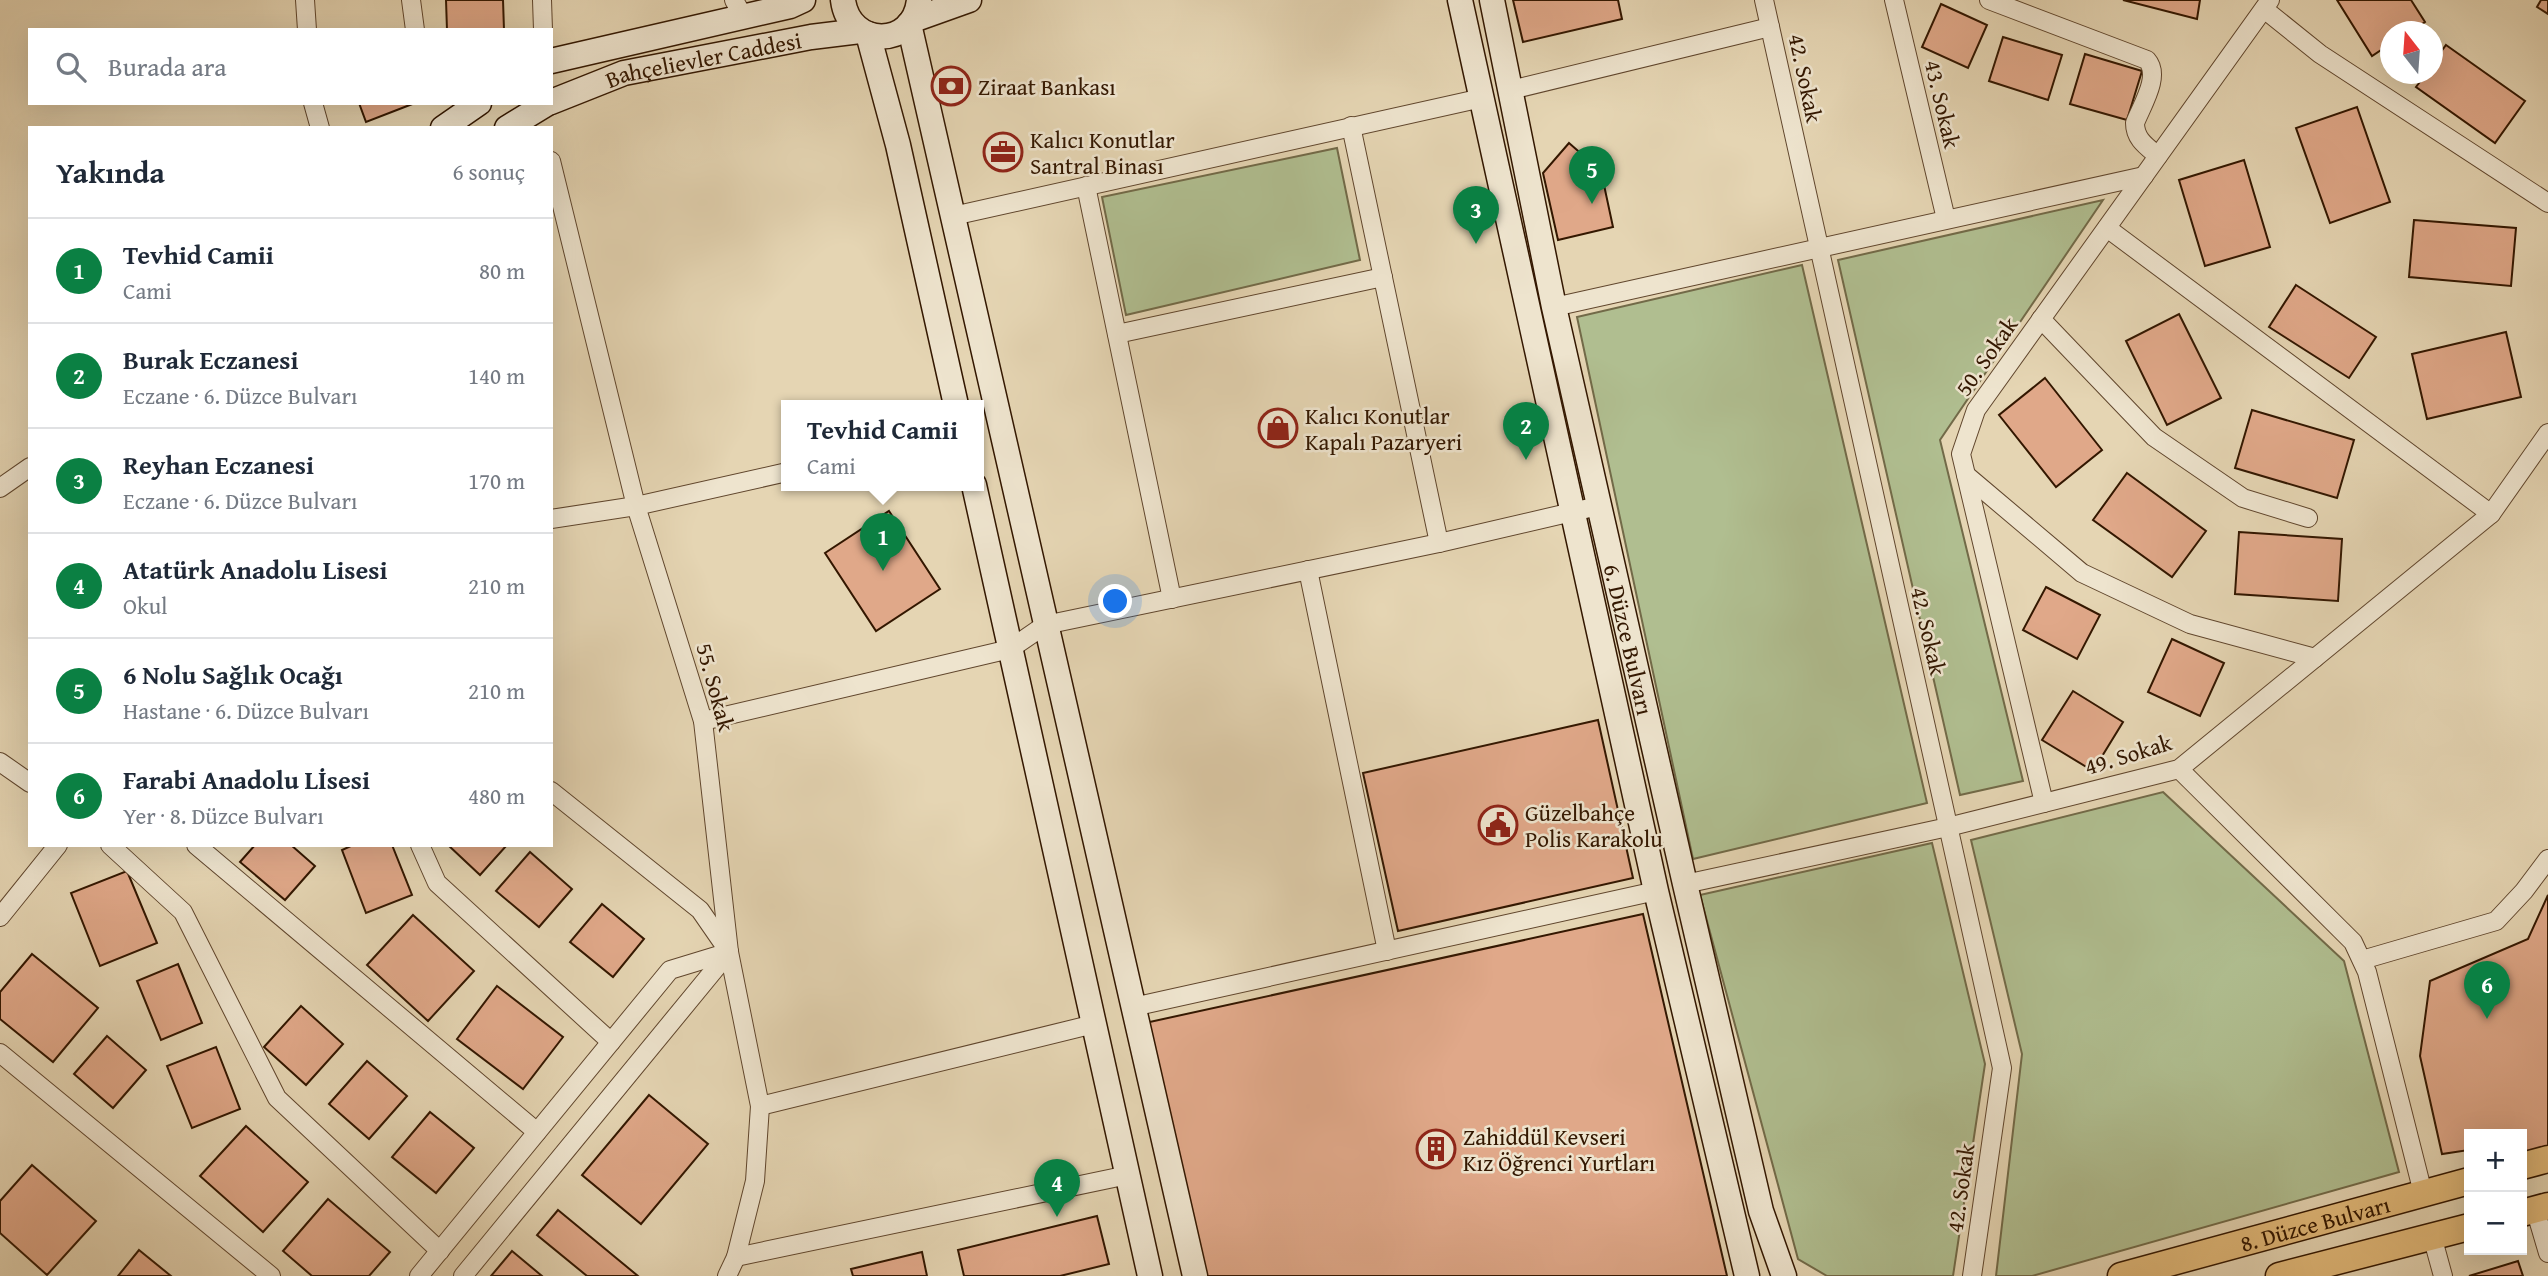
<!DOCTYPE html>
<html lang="tr">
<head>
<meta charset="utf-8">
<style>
  :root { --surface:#fff; --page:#f2f2f3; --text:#1f2937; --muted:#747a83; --line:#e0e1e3; --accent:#0b8043 }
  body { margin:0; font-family:"Gentium Book Plus",serif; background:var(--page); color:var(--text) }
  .controls { position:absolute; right:21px; bottom:21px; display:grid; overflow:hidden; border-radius:0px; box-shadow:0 7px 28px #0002 }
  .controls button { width:63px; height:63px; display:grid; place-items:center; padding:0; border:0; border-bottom:2px solid var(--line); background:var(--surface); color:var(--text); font:35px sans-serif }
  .compass { position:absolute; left:2380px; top:21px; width:63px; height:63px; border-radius:50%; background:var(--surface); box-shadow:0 7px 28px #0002; rotate:343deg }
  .you { position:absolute; left:1116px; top:602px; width:24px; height:24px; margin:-18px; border:5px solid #fff; border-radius:50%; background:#1a73e8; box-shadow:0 0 0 10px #1a73e833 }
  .badge { display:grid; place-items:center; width:46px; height:46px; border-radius:50%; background:var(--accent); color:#fff; font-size:23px; font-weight:700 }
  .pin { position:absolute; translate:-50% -58px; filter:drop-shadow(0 2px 4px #0008) }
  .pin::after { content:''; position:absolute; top:37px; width:24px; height:21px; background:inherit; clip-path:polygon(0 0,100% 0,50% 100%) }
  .popup { position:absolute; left:781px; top:400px; width:203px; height:91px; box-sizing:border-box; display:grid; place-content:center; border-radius:0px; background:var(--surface); filter:drop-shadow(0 2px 5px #0005); font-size:23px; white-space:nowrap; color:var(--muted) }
  .popup b { font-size:26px; color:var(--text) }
  .popup::after { content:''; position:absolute; left:50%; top:100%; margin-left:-14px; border:14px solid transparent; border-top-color:var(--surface) }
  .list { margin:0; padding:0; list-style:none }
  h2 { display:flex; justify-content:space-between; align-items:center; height:91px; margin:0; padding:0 28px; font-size:30px }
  h2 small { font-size:23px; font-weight:400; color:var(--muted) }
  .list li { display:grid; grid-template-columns:46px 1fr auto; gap:21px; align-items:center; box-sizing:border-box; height:105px; padding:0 28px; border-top:2px solid var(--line) }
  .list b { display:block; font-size:26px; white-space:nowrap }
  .list p { margin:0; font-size:23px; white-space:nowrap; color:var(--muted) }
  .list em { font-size:23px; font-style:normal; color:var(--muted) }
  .icon { flex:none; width:38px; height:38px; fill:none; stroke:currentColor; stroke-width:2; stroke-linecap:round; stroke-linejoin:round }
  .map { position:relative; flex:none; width:2548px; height:1276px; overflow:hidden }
  .search { position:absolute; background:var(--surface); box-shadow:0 7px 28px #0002; left:28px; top:28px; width:525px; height:77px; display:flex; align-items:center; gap:18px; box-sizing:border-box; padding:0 24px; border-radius:0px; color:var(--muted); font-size:26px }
  .panel { position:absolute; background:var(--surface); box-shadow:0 7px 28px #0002; left:28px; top:126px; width:525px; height:721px; border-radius:0px }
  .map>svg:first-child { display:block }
</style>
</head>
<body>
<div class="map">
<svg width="2548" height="1276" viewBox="0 0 2548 1276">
  <rect width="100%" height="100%" fill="#e5d5b3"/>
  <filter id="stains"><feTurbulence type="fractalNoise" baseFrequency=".00286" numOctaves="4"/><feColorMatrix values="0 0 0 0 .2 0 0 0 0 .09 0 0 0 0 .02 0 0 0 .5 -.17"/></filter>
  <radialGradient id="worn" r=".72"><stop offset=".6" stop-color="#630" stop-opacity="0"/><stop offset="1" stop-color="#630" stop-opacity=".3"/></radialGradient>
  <g fill="#b0be90" stroke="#726a48" stroke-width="2">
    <path d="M1337,148L1360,260L1126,315L1102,197Z"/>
    <path d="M2103,200L1940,440L2023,781L1960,795L1838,260Z"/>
    <path d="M1802,265L1927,803L1693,859L1577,317Z"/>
    <path d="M2163,792L2344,961L2399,1172L2032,1276H1996L2022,1054L1971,840Z"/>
    <path d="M1932,843L1985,1064L1953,1276H1827L1798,1259L1700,895Z"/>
  </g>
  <g fill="#e0a889" stroke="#331700" stroke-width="2">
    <path d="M446,0H503L504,30H447Z"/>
    <path d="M1513,0H1618L1622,19L1523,42Z"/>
    <path d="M2123,0H2200L2197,19Z"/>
    <path d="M2337,0H2411L2425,22L2410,32H2390V44L2372,56Z"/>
    <path d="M2541,0H2548V14L2537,7Z"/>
    <path d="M1941,4L1987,25L1968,68L1922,47Z"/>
    <path d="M2003,37L2062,55L2048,100L1989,81Z"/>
    <path d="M2446,45L2525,101L2495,143L2416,87L2426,74H2432V64Z"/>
    <path d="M2085,54L2142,71L2127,120L2070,104Z"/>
    <path d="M359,103H415L366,122Z"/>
    <path d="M2357,107L2390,202L2330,223L2296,128Z"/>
    <path d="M1569,143L1601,171L1613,227L1558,240L1543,173Z"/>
    <path d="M2244,160L2270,247L2205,266L2179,180Z"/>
    <path d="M2414,220L2516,228L2511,286L2409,277Z"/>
    <path d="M2296,285L2376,337L2349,378L2269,327Z"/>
    <path d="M2179,314L2221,398L2167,425L2126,341Z"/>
    <path d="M2506,332L2521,397L2427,419L2412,354Z"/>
    <path d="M2045,378L2102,450L2056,487L1999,415Z"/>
    <path d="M2252,410L2354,440L2337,498L2235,468Z"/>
    <path d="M2127,473L2206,531L2172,577L2093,520Z"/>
    <path d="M889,511L940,589L876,631L825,553Z"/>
    <path d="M2239,532L2342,539L2338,601L2235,594Z"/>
    <path d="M2046,587L2100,615L2077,659L2023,630Z"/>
    <path d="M2172,639L2224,663L2200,716L2148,692Z"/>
    <path d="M2073,691L2123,722L2093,771L2042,740Z"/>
    <path d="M1598,720L1633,878L1398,931L1363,773Z"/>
    <path d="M255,845H291L315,866L285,900L240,862Z"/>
    <path d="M353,845H392L412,895L366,913L342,850Z"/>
    <path d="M448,845H507L480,875Z"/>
    <path d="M530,852L572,889L539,927L496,891Z"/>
    <path d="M127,871L157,943L100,966L71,893Z"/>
    <path d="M2548,895V1149L2522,1157V1134H2469V1150L2442,1154L2420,1056L2430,981L2528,939Z"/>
    <path d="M602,904L644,939L613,977L570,942Z"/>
    <path d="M1643,914L1727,1276H1204L1145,1023Z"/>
    <path d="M413,915L474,971L428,1021L367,965Z"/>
    <path d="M32,954L98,1008L53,1062L0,1019V992Z"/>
    <path d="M178,964L202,1023L161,1040L137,981Z"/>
    <path d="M497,986L563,1037L523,1089L457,1039Z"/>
    <path d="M301,1006L343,1044L306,1085L264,1047Z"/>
    <path d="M107,1036L146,1070L113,1108L74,1074Z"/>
    <path d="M216,1047L240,1109L192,1128L167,1066Z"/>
    <path d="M367,1061L407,1096L369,1139L329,1104Z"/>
    <path d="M649,1095L708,1144L641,1224L582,1175Z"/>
    <path d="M430,1112L474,1148L436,1193L392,1157Z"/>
    <path d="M246,1126L308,1182L263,1232L200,1176Z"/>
    <path d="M32,1165L96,1221L47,1275L0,1233V1201Z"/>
    <path d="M328,1199L390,1252L369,1276H312L283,1251Z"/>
    <path d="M558,1210L638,1276H587L537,1235Z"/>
    <path d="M1097,1216L1109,1264L1060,1276H964L958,1250Z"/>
    <path d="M139,1250L171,1276H118Z"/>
    <path d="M512,1251L542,1276H491Z"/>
    <path d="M922,1252L927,1276H853L851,1269Z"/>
    <path d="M2518,1261L2523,1276H2469Z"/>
  </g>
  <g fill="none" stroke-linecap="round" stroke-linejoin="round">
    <defs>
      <g id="street">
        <path d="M305,0L307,30"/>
        <path d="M411,0L415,30"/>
        <path d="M542,0L543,30"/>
        <path d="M734,0L743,16"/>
        <path d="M1764,0L2002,1068L1972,1276"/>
        <path d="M1894,0L1946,219"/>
        <path d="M1989,0L2147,60C2161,76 2142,105 2135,123C2135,139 2146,146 2158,156"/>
        <path d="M2264,9L2320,54L2548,203"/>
        <path d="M1511,90L1770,27"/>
        <path d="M313,103L320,128"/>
        <path d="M1351,126L1439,543"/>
        <path d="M551,161L636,506L703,721L729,952L760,1106L755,1181L736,1257L727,1276"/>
        <path d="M1086,186L1172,599"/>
        <path d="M953,216L1482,98"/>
        <path d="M2107,228L2491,514"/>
        <path d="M1554,307L2144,176"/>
        <path d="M2041,319L2154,437L2243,498L2308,518"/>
        <path d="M1117,334L1383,277"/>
        <path d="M1966,475L2082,573L2190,624L2315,658"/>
        <path d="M0,488L30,467"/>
        <path d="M551,519L636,506L787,472"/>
        <path d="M1308,570L1387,951"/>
        <path d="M703,721L1010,649L1045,625L1439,543L1598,506"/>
        <path d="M0,762L30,783"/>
        <path d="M2179,769L2353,942L2367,972L2423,1193"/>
        <path d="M551,791L700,910L727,949"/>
        <path d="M2044,803L1961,454L1976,410L2270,0"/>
        <path d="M110,845L183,912L277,1098L440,1251"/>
        <path d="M196,845L537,1132"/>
        <path d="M420,845L437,883L611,1042"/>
        <path d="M1685,884L1948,827L2179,769L2491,514L2548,433"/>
        <path d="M0,917L58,845"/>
        <path d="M2362,960L2496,921L2524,891L2548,859"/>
        <path d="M1133,1007L1656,891"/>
        <path d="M0,1053L271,1276"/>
        <path d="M760,1106L1094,1024"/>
        <path d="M2535,1209L2548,1253"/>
        <path d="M2432,1236L2443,1276"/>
        <path d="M736,1257L1128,1175"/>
        <path d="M419,1276L670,970L729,952"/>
        <path d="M463,1276L729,952"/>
      </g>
      <g id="secondary">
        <path d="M843,0C849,48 914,49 919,0"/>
        <path d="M1460,0L1656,891L1747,1276"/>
        <path id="s1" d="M1492,0L1554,307L1685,884L1761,1211L1784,1276"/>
        <path d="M913,20L969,0"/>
        <path d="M909,24L1195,1276"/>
        <path d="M868,34L898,145L956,405"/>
        <path d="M551,61L790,6L803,0"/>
        <path id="s2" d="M551,102L624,73L811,37L860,31"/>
        <path d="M443,128L479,103"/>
        <path d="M507,128L548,103"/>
        <path d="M974,485L1150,1276"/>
      </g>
      <g id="primary">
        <path d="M2522,1166L2548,1159"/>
        <path d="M2522,1213L2548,1206"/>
        <path id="s3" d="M2121,1276L2469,1181"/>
        <path d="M2279,1276L2469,1227"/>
      </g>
    </defs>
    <use href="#street" stroke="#60462d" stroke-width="20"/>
    <use href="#secondary" stroke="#331700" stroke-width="27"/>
    <use href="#primary" stroke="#331700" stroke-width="29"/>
    <use href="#street" stroke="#eee4ce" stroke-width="18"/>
    <use href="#secondary" stroke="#eee4ce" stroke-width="24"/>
    <use href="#primary" stroke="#e2ba7a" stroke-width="26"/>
  </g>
  <defs>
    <symbol id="bank-ring" viewBox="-11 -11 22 22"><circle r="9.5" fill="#eee4ce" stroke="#8f2418" stroke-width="1.5"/><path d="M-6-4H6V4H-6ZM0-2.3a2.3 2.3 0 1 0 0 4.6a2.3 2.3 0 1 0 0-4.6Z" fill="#8f2418"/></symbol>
    <symbol id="office-ring" viewBox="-11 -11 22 22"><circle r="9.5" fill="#eee4ce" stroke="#8f2418" stroke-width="1.5"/><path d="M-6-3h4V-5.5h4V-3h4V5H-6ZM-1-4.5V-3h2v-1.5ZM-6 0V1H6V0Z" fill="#8f2418"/></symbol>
    <symbol id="shop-ring" viewBox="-11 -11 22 22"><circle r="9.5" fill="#eee4ce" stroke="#8f2418" stroke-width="1.5"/><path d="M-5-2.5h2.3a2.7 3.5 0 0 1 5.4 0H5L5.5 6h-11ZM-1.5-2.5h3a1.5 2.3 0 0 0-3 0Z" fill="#8f2418"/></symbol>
    <symbol id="civic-ring" viewBox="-11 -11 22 22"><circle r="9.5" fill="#eee4ce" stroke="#8f2418" stroke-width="1.5"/><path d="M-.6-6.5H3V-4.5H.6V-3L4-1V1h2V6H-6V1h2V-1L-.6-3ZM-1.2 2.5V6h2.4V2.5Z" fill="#8f2418"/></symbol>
    <symbol id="building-ring" viewBox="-11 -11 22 22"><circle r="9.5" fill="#eee4ce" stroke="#8f2418" stroke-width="1.5"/><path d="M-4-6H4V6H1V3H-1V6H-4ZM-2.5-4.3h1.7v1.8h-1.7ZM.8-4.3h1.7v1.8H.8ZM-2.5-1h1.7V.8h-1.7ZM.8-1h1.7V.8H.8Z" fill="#8f2418"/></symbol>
  </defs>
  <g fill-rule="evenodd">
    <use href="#bank-ring" x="929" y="64" width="44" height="44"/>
    <use href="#office-ring" x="981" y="130" width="44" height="44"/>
    <use href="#shop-ring" x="1256" y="406" width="44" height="44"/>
    <use href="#civic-ring" x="1476" y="803" width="44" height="44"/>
    <use href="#building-ring" x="1414" y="1127" width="44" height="44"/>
  </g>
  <g text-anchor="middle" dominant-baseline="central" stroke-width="5" stroke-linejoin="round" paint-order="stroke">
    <g font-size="23" fill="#331700" stroke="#eee4ce">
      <text stroke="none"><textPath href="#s2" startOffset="159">Bahçelievler Caddesi</textPath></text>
      <text transform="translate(1806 78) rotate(78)">42. Sokak</text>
      <text transform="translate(1943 104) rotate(77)">43. Sokak</text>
      <text transform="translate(1986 356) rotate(-55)">50. Sokak</text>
      <text transform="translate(1929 631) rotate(77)">42. Sokak</text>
      <text stroke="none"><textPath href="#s1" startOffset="654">6. Düzce Bulvarı</textPath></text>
      <text transform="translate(716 687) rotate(75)">55. Sokak</text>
      <text transform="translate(2128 754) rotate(-17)">49. Sokak</text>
      <text transform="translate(1960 1188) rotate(-82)">42. Sokak</text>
      <text stroke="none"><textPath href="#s3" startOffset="201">8. Düzce Bulvarı</textPath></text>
    </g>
    <g font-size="23" fill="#331700" stroke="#eee4ce" text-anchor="start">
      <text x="978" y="86">Ziraat Bankası</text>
      <text x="1030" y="139">Kalıcı Konutlar<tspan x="1030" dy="26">Santral Binası</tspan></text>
      <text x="1305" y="415">Kalıcı Konutlar<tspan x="1305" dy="26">Kapalı Pazaryeri</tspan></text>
      <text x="1525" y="812">Güzelbahçe<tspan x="1525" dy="26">Polis Karakolu</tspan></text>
      <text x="1463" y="1136">Zahiddül Kevseri<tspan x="1463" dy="26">Kız Öğrenci Yurtları</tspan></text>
    </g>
  </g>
  <rect width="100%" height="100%" filter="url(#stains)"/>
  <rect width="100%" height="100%" fill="url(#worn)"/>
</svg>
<div class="controls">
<button>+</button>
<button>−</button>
</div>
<svg class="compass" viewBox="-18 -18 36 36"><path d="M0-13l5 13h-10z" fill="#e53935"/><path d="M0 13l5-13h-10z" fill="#747a83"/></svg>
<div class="you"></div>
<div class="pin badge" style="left:883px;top:571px">1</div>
<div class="popup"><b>Tevhid Camii</b>Cami</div>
<div class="pin badge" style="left:1526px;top:460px">2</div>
<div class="pin badge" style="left:1476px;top:244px">3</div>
<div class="pin badge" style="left:1057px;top:1217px">4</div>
<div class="pin badge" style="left:1592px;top:204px">5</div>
<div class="pin badge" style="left:2487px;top:1019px">6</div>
<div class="search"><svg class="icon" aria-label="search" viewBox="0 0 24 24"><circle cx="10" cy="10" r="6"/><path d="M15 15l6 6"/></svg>Burada ara</div>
<section class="panel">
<h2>Yakında<small>6 sonuç</small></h2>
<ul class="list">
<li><span class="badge">1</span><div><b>Tevhid Camii</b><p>Cami</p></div><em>80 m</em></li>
<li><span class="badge">2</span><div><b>Burak Eczanesi</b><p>Eczane · 6. Düzce Bulvarı</p></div><em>140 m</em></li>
<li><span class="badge">3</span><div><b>Reyhan Eczanesi</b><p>Eczane · 6. Düzce Bulvarı</p></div><em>170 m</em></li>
<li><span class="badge">4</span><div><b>Atatürk Anadolu Lisesi</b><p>Okul</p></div><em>210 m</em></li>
<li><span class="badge">5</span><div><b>6 Nolu Sağlık Ocağı</b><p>Hastane · 6. Düzce Bulvarı</p></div><em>210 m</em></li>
<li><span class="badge">6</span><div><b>Farabi Anadolu Lİsesi</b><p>Yer · 8. Düzce Bulvarı</p></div><em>480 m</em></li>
</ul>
</section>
</div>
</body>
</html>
